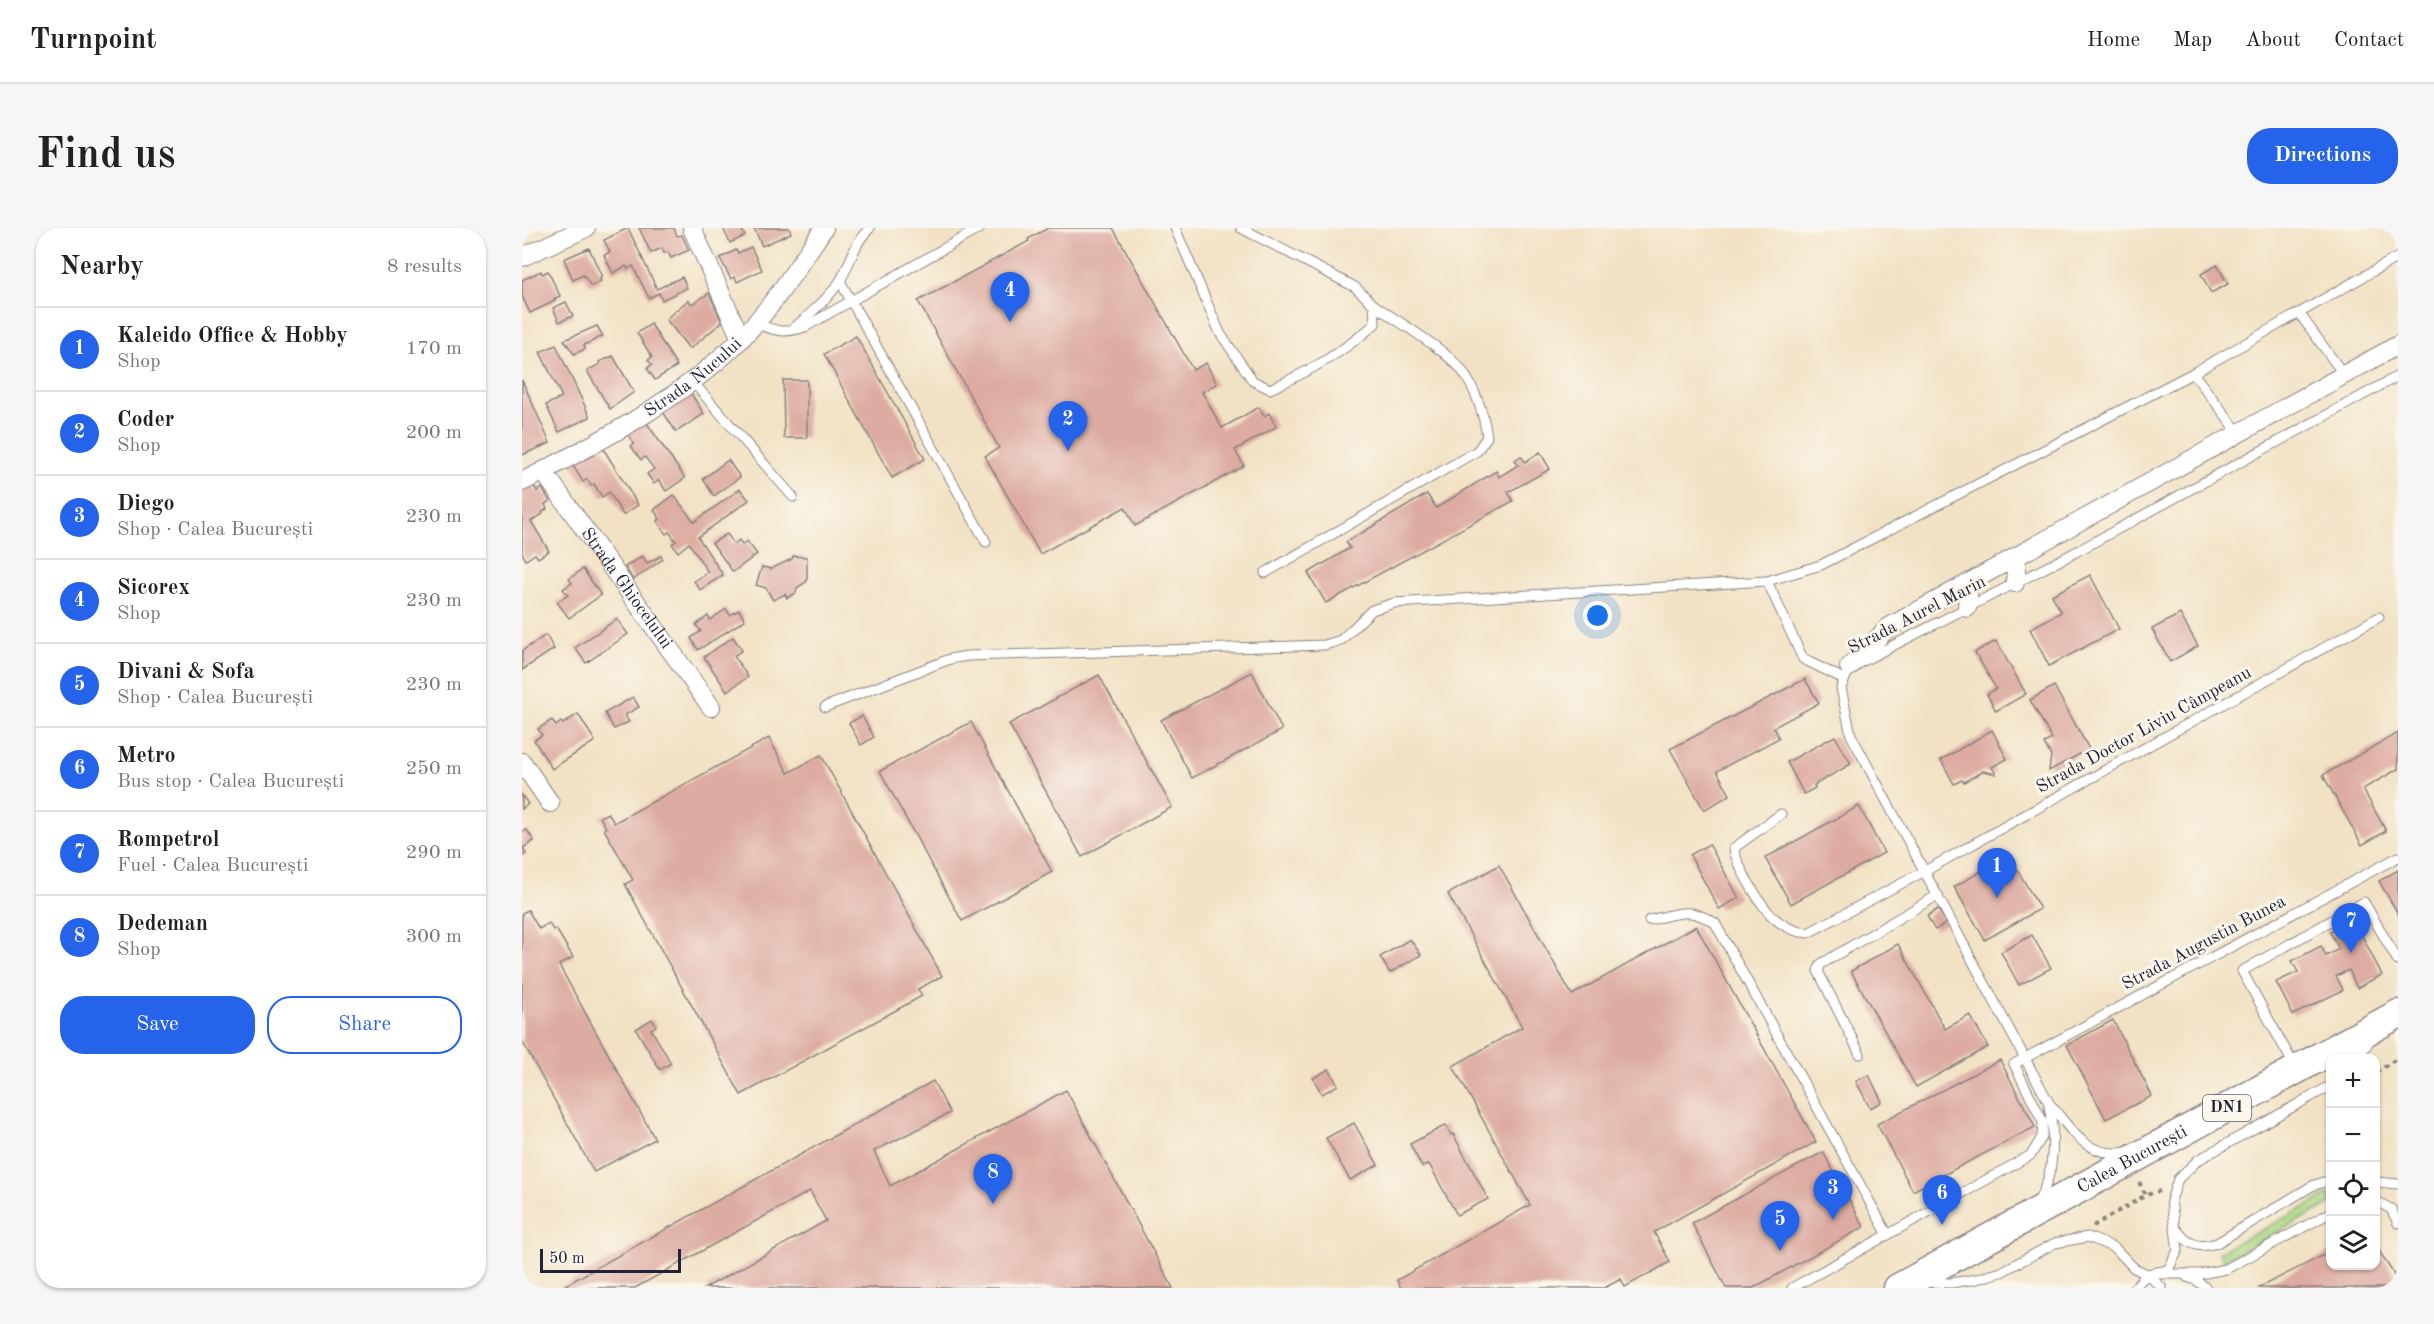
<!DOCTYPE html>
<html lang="en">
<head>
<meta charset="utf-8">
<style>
  :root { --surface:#fff; --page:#f6f6f6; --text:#222; --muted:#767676; --line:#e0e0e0; --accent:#2563eb }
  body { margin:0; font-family:"Old Standard TT",serif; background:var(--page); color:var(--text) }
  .controls { position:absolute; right:18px; bottom:18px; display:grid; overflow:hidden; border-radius:12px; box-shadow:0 2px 4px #0004 }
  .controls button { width:54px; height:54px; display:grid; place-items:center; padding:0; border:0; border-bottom:2px solid var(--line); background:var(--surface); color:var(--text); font:30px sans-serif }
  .scale { position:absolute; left:18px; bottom:15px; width:141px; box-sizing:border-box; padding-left:6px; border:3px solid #22223b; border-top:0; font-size:16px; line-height:21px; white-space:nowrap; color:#22223b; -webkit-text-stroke:4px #fbf7ec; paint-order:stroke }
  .you { position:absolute; left:1076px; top:388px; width:21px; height:21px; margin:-15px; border:4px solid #fff; border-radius:50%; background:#1a73e8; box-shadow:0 0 0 9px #1a73e833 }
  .badge { display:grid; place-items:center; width:39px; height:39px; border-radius:50%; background:var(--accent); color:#fff; font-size:20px; font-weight:700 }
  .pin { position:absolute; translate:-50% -50px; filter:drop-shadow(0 2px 3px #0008) }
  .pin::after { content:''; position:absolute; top:32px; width:21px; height:18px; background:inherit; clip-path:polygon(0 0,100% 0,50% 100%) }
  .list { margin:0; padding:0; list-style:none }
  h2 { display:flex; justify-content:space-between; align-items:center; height:78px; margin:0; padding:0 24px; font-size:26px }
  h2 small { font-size:20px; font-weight:400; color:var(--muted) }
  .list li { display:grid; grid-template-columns:39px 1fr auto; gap:18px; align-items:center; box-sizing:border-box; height:84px; padding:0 24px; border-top:2px solid var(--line) }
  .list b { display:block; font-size:22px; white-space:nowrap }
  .list p { margin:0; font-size:20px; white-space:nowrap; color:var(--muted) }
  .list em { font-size:20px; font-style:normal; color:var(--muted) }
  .actions { display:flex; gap:12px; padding:18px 24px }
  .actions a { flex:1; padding:14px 0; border:2px solid var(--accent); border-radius:24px; text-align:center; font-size:21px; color:var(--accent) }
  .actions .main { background:var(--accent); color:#fff }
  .icon { flex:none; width:33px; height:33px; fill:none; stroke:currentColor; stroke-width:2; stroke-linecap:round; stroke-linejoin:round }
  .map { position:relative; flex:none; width:1876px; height:1060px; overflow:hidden; border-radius:24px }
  header { display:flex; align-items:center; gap:36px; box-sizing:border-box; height:84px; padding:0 30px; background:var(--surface); border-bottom:2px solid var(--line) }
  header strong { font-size:28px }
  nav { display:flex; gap:33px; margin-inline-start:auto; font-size:21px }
  .intro { display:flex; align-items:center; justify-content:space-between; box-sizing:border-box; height:144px; padding:0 36px }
  h1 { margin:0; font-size:42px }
  .button { padding:15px 27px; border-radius:24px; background:var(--accent); color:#fff; font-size:21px; font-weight:700 }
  main { display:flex; gap:36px; padding:0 36px }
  aside { flex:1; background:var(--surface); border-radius:24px; box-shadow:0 2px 4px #0004 }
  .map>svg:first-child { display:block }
</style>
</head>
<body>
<header>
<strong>Turnpoint</strong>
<nav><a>Home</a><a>Map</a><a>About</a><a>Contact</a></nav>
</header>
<div class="intro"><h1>Find us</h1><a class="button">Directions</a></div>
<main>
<aside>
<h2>Nearby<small>8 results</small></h2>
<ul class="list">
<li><span class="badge">1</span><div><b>Kaleido Office &amp; Hobby</b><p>Shop</p></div><em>170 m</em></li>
<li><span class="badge">2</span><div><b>Coder</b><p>Shop</p></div><em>200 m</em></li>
<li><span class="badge">3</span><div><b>Diego</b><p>Shop · Calea București</p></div><em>230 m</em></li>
<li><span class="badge">4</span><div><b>Sicorex</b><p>Shop</p></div><em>230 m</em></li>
<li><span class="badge">5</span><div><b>Divani &amp; Sofa</b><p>Shop · Calea București</p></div><em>230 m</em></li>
<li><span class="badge">6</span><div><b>Metro</b><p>Bus stop · Calea București</p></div><em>250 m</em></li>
<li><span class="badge">7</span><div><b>Rompetrol</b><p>Fuel · Calea București</p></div><em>290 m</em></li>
<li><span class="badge">8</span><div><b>Dedeman</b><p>Shop</p></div><em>300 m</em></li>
</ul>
<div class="actions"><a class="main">Save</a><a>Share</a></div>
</aside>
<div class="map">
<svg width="1876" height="1060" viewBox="0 0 1876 1060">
  <rect width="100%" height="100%" fill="#fbf7ec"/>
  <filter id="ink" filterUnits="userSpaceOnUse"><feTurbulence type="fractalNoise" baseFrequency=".0167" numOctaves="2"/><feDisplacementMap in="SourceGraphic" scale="12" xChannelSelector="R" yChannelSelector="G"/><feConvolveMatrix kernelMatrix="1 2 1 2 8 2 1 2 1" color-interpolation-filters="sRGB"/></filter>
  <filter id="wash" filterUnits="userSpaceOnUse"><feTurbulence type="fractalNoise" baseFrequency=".008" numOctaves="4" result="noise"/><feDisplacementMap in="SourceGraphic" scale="24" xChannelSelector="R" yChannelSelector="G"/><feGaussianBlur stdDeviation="1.35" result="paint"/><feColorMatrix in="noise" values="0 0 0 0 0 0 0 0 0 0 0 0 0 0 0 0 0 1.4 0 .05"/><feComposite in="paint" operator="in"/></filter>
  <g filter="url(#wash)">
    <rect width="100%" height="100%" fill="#f2e2c5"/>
    <path fill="#a9d581" stroke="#667c5e" stroke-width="1.5" d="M1808,966V976L1701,1033L1697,1024Z"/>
    <g id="blocks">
      <g fill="#ddaba1">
        <path d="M106,0L135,61L160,49L165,60L140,72L137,65L127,70L111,38L106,41L104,38L91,45L82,27L88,24L82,12Z"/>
        <path d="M117,0H152L155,8L160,7L167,22L149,30L146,24L142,25L140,20L129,25Z"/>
        <path d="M201,0H219L223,8L208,15Z"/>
        <path d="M232,0H267L269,5L240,18Z"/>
        <path d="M526,0H591L671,142L684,135L695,156L680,164L700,200L737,179L742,188L747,185L754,199L713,222L722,238L613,298L603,279L518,326L463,228L477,220L396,73L507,13L506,11Z"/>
        <path d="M229,19L240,42L215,54L213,49L209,51L198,30L214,22L216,25Z"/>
        <path d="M67,20L80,49L77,50L79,53L69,58L61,47L51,52L42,31Z"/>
        <path d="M1695,37L1706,56L1689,65L1679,46Z"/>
        <path d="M19,43L20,46L26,43L38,68L32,71L33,73L8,85L0,68V52Z"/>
        <path d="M187,65L200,94L169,120L166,119L144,91L166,72L170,76Z"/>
        <path d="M44,74L51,88L37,94L31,80Z"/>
        <path d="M129,96L155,138L133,152L125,140L130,137L126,132L130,129L115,105Z"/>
        <path d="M75,98L81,108L62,117L63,121L52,126L42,112Z"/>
        <path d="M334,108L403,231L370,250L302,126Z"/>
        <path d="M34,117L68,189L37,204L24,177L40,169L18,124Z"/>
        <path d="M91,128L112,164L88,181L65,143L78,136L77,134Z"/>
        <path d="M0,152L28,215L0,227Z"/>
        <path d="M261,152H285V210H262Z"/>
        <path d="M168,164L182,186L154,204L140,182Z"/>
        <path d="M122,191L163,250L144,263L137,252L132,256L125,246L132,241L123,229L119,232L109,218L112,216L104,203Z"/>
        <path d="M79,217L116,277L101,287L87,264L80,269L72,256L69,258L65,251L61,254L50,236Z"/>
        <path d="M1018,224L1028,241L986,264L991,273L804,375L786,345L828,320L824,314L905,266L914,280L974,243L977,249L996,237L993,232L999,228L1003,234Z"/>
        <path d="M206,232L218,249L192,268L181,251Z"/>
        <path d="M10,255L15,263L20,260L28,273L23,276L25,281L20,284L21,286L9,293L27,323L16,330L13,326L4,332L0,325V261Z"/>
        <path d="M218,261L227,272L176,309L201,347L178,362L172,353L186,344L167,315L156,324L150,316L154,313L147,304L144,306L135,293L138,291L132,282L152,267L172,294Z"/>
        <path d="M205,306L212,316L217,312L220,317L225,313L235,326L211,344L190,315Z"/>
        <path d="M120,328L125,335L139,328L141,331L111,352L103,339Z"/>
        <path d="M271,328L285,329V353L275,360L274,365L265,370L263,366L251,372L244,360L234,357L240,339L249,341L270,331Z"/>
        <path d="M61,341L79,367L47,390L35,374L46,367L41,361L50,355L47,351Z"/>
        <path d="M1568,347L1597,401L1527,438L1508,401L1539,384L1530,367Z"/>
        <path d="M204,381L208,387L217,382L223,392L176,422L169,410L179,403L174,397L186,388L188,392Z"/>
        <path d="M1658,386L1676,418L1648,434L1630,401Z"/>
        <path d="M95,391L106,406L64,435L53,420Z"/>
        <path d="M24,407L32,421L0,442V423Z"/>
        <path d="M211,409L220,422L212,428L226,449L205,463L182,429Z"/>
        <path d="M1474,413L1504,466L1474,483L1465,466L1474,461L1453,424Z"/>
        <path d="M730,444L760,502L670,550L639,492Z"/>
        <path d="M577,447L650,579L560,629L487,496Z"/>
        <path d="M1283,451L1297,475L1252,499L1257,510L1195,543L1208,567L1182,582L1148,521Z"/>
        <path d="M1532,458L1567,521L1527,543L1529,528L1522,515L1530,511L1508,472Z"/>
        <path d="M111,469L117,479L103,487L107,494L92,501L83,485Z"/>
        <path d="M56,486L73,513L30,541L12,512L20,507L16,501L30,492L34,498L39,494L41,496Z"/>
        <path d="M340,488L352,509L339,517L327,495Z"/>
        <path d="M449,494L530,644L440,693L358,543Z"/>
        <path d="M1470,502L1485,531L1470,539L1474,546L1461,543L1442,554L1440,552L1432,556L1419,532Z"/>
        <path d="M1876,505V541L1841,561L1864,603L1840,617L1801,547Z"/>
        <path d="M1313,508L1329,536L1292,557L1293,560L1282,566L1265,534Z"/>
        <path d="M247,510L266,545L299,527L420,748L396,761L400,768L219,867L103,656L111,652L82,601L84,600L78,589L86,585L92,595Z"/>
        <path d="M0,567L6,576L0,581Z"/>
        <path d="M1337,578L1362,625L1269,676L1243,630Z"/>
        <path d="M5,602L12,613L1,620L4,626L0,628V604Z"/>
        <path d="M1187,616L1217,670L1197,681L1168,627Z"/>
        <path d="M1487,627L1518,681L1463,712L1432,659Z"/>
        <path d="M977,637L1050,767L1174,698L1294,914L1132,1004L1148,1034L1103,1059L1099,1051L1082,1060H879L875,1052L1008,977L931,838L1000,799L926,666Z"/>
        <path d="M1876,642V686L1857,653Z"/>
        <path d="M1416,681L1425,695L1413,702L1405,688Z"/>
        <path d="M6,682L17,701L27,695L31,702L34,701L51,729L37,737L133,911L72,944L0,813V685Z"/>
        <path d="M1832,692L1860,747L1835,760L1827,742L1814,748L1821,762L1771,787L1754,754L1776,744L1770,733L1799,718L1804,728L1817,721L1808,704Z"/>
        <path d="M1510,707L1529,740L1497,757L1479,724Z"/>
        <path d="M888,711L899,727L868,745L858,729Z"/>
        <path d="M1376,716L1423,801L1448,787L1466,819L1394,859L1329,743Z"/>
        <path d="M130,791L134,798L129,801L149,835L138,842L114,801Z"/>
        <path d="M1591,792L1630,868L1584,891L1545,817Z"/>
        <path d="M1478,832L1513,899L1391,963L1355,896Z"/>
        <path d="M807,841L816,857L800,866L791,850Z"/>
        <path d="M1347,847L1360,874L1348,880L1334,853Z"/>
        <path d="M411,853L428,885L352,923L368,958L544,862L651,1060H183L304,993L288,963L113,1060H38Z"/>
        <path d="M832,895L856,937L828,952L804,910Z"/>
        <path d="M924,897L929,907L931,906L966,971L935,987L907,936L900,939L888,916Z"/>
        <path d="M1301,924L1342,999L1231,1060H1204L1170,995Z"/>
        <path d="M1854,1018L1876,1053V1060H1736L1808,1024V1038H1854Z"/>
      </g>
    </g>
  </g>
  <g filter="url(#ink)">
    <use href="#blocks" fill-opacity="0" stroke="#8a8280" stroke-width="1.5"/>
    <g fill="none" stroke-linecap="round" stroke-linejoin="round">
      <defs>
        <g id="service">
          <path d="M653,0L698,105L731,153L748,161C790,142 818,126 853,96L852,77L833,59L719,0"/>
          <path d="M318,53L464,314"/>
          <path d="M1777,85L1822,147"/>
          <path d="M233,95C253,103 262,106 283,99L458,0"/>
          <path d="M272,100C288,86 306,71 318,53C329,35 332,14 348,0"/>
          <path d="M1671,145L1717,205"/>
          <path d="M170,153L271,269"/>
          <path d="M743,345L955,223L965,209C962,187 954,163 941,144C926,123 875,93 852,77"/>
          <path d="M1245,353L1281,431L1322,451"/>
          <path d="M1341,433L1552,325L1876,148"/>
          <path d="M1328,439L1319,460L1329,507L1527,875C1550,902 1564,931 1605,924"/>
          <path d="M303,479L428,431L445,428L803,417L819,412L850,382L872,375L1245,353L1299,337L1671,145L1876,29"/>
          <path d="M1259,586L1212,620C1213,635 1238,676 1249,687C1259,697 1272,704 1286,705L1403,643L1857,389"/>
          <path d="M1127,692C1156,686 1166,678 1193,695L1366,1007"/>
          <path d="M1338,826L1296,743L1299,736L1416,667"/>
          <path d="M1836,830L1848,812"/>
          <path d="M1773,839L1720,743L1842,674L1876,733"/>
          <path d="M1854,954L1876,956"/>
          <path d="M1517,972C1533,945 1533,907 1527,878"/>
          <path d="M1854,973L1869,981L1876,995"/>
          <path d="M1655,1002C1666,1017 1677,1021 1695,1015L1790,958L1808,952"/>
          <path d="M1625,1046L1640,1060"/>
          <path d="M1665,1049L1674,1052L1684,1060"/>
          <path d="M1405,1054L1429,1055L1455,1051L1479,1044L1533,1015L1566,1009L1593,1020L1612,1040L1625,1046H1678L1704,1041L1808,985"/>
          <path d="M1270,1060L1509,927L1520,909L1521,894L1492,836L1876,629"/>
          <path d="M1612,1060L1625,1046L1646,1042L1656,1022L1649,973L1656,951L1676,932L1808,858"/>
        </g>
        <g id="minor">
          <path d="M170,0L219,111"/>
          <path d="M0,29L64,0"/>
          <path id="s1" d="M21,243L189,479"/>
          <path id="s2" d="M0,254C76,215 156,173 217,113C250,80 276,38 302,0"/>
          <path d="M1493,355L1495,328"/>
          <path d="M1445,380L1447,355"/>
          <path d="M1327,439L1367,399L1876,117"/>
          <path d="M0,534L28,575"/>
        </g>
        <g id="primary">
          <path id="s3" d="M1376,1060L1876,786"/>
        </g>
      </defs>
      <use href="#service" stroke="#8a8280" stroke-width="11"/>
      <use href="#minor" stroke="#8a8280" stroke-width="20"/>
      <use href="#primary" stroke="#8a8280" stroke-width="31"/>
      <g stroke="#8a8280" stroke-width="4" stroke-dasharray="4.5 4.5" stroke-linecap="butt">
        <path d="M1854,844L1876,830"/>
        <path d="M1617,954L1624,967"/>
        <path d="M1571,998L1624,967L1638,963"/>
      </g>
      <use href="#service" stroke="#fff" stroke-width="9"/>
      <use href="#minor" stroke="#fff" stroke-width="18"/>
      <use href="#primary" stroke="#fff" stroke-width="28"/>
    </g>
  </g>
  <g text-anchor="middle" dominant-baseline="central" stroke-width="6" stroke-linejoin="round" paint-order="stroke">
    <rect fill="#fbf7ec" stroke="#636270" stroke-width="1.5" x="1681" y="867" width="48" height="26" rx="4.5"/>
    <g font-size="16" font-weight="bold" fill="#22223b">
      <text x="1705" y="880">DN1</text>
    </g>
    <g font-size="18" fill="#22223b" stroke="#fbf7ec">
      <text stroke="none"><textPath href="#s2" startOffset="201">Strada Nucului</textPath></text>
      <text stroke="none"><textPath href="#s1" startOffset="144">Strada Ghiocelului</textPath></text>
      <text transform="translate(1395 387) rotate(-27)">Strada Aurel Marin</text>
      <text transform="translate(1622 502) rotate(-29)">Strada Doctor Liviu Câmpeanu</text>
      <text transform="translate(1682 715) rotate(-28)">Strada Augustin Bunea</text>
      <text stroke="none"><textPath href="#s3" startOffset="267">Calea București</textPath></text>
    </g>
  </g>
</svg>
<div class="controls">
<button>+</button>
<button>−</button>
<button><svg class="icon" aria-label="locate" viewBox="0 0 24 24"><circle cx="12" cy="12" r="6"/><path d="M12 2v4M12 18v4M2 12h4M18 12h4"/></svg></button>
<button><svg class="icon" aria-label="layers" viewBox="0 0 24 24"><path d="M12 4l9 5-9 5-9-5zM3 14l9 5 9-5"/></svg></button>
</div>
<div class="scale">50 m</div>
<div class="you"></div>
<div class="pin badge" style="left:1475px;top:670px">1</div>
<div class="pin badge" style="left:546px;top:223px">2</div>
<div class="pin badge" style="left:1311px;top:992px">3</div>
<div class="pin badge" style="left:488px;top:94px">4</div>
<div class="pin badge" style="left:1258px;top:1023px">5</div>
<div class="pin badge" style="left:1420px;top:997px">6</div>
<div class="pin badge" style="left:1829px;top:725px">7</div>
<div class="pin badge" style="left:471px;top:976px">8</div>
</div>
</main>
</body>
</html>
